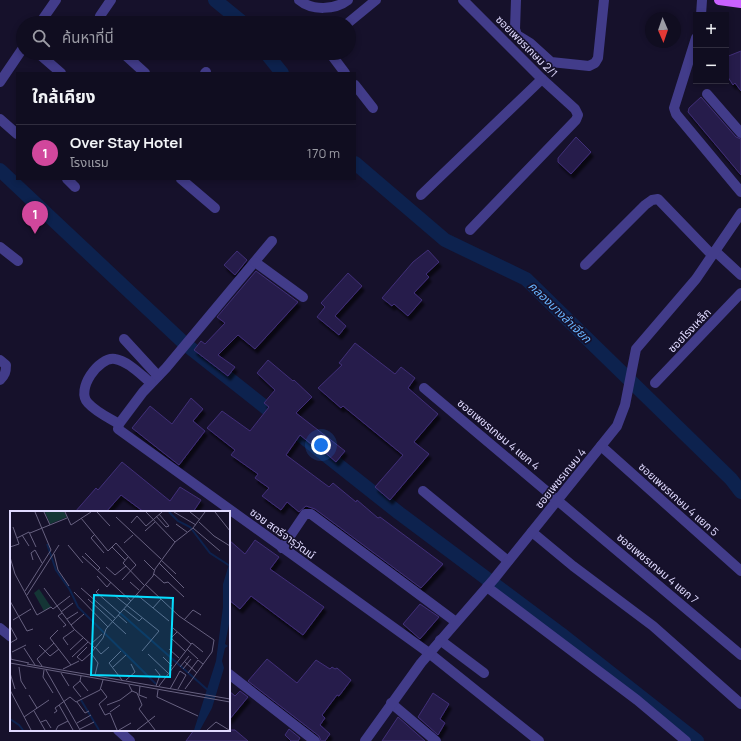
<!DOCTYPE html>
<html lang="th">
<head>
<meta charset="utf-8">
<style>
  :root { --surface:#100d20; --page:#191629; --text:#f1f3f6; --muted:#9c9ca5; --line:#302d3e; --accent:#06ddff }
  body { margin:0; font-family:Manrope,"Noto Sans Thai",sans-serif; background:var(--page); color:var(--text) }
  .controls { position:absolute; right:12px; top:12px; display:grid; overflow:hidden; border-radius:0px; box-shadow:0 2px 6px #0003 }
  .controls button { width:36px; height:36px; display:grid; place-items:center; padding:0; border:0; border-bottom:1px solid var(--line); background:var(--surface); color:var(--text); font:20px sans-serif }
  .compass { position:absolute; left:645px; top:12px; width:36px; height:36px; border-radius:50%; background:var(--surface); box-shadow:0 2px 6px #0003; rotate:178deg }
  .you { position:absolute; left:321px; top:445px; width:14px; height:14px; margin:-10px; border:3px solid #fff; border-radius:50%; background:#1a73e8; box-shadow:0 0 0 6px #1a73e833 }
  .badge { display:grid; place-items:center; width:26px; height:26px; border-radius:50%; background:var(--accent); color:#fff; font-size:13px; font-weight:700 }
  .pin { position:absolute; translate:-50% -33px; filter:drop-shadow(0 1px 2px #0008) }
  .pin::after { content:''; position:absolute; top:21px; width:14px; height:12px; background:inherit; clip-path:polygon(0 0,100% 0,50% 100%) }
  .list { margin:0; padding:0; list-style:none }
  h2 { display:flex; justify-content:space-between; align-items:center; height:52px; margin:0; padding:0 16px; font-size:17px }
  h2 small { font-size:13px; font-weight:400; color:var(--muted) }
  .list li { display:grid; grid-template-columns:26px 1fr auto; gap:12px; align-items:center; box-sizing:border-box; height:56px; padding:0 16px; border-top:1px solid var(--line) }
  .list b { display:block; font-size:15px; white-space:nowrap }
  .list p { margin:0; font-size:13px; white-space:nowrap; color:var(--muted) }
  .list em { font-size:13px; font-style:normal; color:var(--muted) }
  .icon { flex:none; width:22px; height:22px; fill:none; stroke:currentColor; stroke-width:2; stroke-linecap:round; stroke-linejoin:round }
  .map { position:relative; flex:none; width:741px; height:741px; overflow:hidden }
  .search { position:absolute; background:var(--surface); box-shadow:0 2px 6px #0003; left:16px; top:16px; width:340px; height:44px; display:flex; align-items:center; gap:10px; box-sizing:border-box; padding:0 14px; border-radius:22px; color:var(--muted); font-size:15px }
  .panel { position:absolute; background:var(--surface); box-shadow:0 2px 6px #0003; left:16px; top:72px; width:340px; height:108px; border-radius:0px }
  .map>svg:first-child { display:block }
</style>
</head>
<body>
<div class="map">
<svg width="741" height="741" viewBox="0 0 741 741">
  <defs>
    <filter id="shadow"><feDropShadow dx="2.5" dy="4.5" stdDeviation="1" flood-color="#0009"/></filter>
  </defs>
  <rect width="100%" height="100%" fill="#16112b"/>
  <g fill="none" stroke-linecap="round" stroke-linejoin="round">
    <g stroke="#0d224e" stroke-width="14">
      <path d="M215,0L243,23"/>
      <path d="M266,53L282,73"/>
      <path d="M355,163L445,240L526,279L731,479L741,492"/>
      <path d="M0,170L184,343L399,513L561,634L697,741"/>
    </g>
  </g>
  <g fill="#281d4c" stroke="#402f78" filter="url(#shadow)">
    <path d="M741,51V91L735,83L733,85L726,74V57Z"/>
    <path d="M701,97L736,137L741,139V175L688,112L689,108Z"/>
    <path d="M576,137L591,152L571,174L558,162V158Z"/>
    <path d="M428,250L439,262L426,274L429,277L414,293L422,300L408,316L394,304L392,306L382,298L413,262Z"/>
    <path d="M237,251L247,260L235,275L224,265Z"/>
    <path d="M256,271L298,302L255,349L238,335L218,355L235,367L228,376L194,350L201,341L205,344L225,323L217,317Z"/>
    <path d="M348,273L362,286L335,316L346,326L339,335L317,317L325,307L321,303Z"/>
    <path d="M355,343L395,374L401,367L415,378L408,388L438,414L414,442L429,454L390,500L375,487L403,455L343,406L341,408L318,388L342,365L339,363Z"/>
    <path d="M268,360L293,381L294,380L312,397L296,413L345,451L336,462L313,442L311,444L300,435L286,455L329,487L333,483L356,502L357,500L378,518L380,517L443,564L421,588L315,509L306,506L299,512L287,502L281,510L262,496L269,488L255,478L258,474L231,455L235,450L207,428L222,411L250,431L269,407L264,403L275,390L257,373Z"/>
    <path d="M191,398L203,409L193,421L205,431L179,465L132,428L150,406L172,424Z"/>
    <path d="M122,462L170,501L180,487L201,500L193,512H144L121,495L106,512H75L96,488L98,490Z"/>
    <path d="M229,540L245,554L255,540L279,557L270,569L324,607L303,635L251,596L240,609L229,600Z"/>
    <path d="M420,604L439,617L420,639L403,624Z"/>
    <path d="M267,659L297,683L316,660L330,669L332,667L335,669L337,668L351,680L339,696L337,695L322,715L325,718L320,725L330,734L325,741H321L319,736L248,681Z"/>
    <path d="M229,691L235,696L240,691L248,697L229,720Z"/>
    <path d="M433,693L449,704L440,719L445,723L438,735L418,717Z"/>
    <path d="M398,717L425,741H382Z"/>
    <path d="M289,729L300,738L298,741H291L285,735Z"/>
    <path d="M194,730H235L248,741H186Z"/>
  </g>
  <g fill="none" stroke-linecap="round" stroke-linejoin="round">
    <g stroke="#423c8a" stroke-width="10">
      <path d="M299,0C312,11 335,10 348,0"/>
      <path d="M463,0L542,79L575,109L578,115L576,120L470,230"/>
      <path d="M516,0L515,29L517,35L530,43L551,62L589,66L595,63L598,58L604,0"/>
      <path d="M701,15L702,0"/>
      <path d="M40,23L56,0"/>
      <path d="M98,23L100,16L111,0"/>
      <path d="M348,23L376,0"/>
      <path d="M696,38L674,108L676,114L741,192"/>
      <path d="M38,53L61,73"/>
      <path d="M123,53L145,73"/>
      <path d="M330,53L345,73"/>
      <path d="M205,73L206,72"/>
      <path d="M0,82L23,48"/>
      <path d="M355,85L373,108"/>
      <path d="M707,94L741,133"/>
      <path d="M0,119L17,134"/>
      <path d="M67,179L75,187"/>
      <path d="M181,179L215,208"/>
      <path d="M421,195L542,79"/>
      <path d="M272,241L166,368L143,392L119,424L118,429L429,653L539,741"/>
      <path d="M0,247L18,261"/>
      <path d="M715,251L741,275"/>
      <path d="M255,262L303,297"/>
      <path d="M585,265L645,205L652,200L658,199L712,255"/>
      <path d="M124,339L158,376"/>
      <path d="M0,360L6,365C6,372 5,375 0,380"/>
      <path d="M655,383L741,293"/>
      <path d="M424,388L741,655"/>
      <path d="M119,424C109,418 96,412 88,403C75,390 99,356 115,359C128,361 141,375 151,383"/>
      <path d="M601,446L741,571"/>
      <path d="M423,491L508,561"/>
      <path d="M532,532L573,566L653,626L741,704"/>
      <path d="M282,548L305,514H311L456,622"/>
      <path d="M487,587L637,700L686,741"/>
      <path d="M0,628L11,637"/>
      <path d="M440,640L484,673"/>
      <path d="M229,674L315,741"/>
      <path d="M391,703L436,741"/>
      <path d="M118,730L130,741"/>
      <path d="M365,741L421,663L494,579L617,426L625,405L636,349L696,279L741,213"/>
    </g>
    <path stroke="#ca61ff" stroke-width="10" d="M719,0L741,3"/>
  </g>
  <g text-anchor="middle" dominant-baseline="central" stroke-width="3.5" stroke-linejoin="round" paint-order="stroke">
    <g font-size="11" fill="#e0daff" stroke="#16112b">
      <text transform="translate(527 46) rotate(45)">ซอยเพชรเกษม 2/1</text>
      <text transform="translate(689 330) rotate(-46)">ซอยโรงเหล็ก</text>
      <text transform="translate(499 434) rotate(40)">ซอยเพชรเกษม 4 แยก 4</text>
      <text transform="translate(560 478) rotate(-51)">ซอยเพชรเกษม 4</text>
      <text transform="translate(679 499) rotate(42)">ซอยเพชรเกษม 4 แยก 5</text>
      <text transform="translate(283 533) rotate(36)">ซอย สตรีจารุวัฒน์</text>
      <text transform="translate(658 568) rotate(40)">ซอยเพชรเกษม 4 แยก 7</text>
    </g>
    <g font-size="12" font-style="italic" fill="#68b4ff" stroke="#16112b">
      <text transform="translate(560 312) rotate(44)">คลองบางลำเจียก</text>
    </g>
  </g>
  <g transform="translate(10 511)">
    <rect width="220" height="220" fill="#16112b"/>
    <path d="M35,1H54L57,6L40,13ZM29,78L41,96L34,100L24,82Z" fill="#143535"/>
    <path d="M220,50V108L215,133L218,135L215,137L212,150L214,157L202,197L190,219H184L206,150L213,96V73Z" fill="#0d224e"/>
    <path fill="none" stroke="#0d224e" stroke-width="2" d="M159,1L168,10L180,16L200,42L220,55M37,33L46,59L60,79L68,96L146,173M109,101L200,181M71,189L89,219M0,208L9,214L13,219"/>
    <path fill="none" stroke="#676180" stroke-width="1" d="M34,1L40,14M55,1L61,14L81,1M87,1L100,15M136,1L165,31M164,1L186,14M180,1L190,9M205,1L220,20M146,5L156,16L159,15L149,3M106,6L151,48M71,7L98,40L106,32L126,54L112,69M189,11L204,25L220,35M121,12L127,5L136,15L152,1M166,13L177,21M183,17L210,40M135,20L145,11M20,22L57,7M12,24L19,35M84,24L81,27L94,42M7,27L19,21L26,36M114,32L123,24M58,34L73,52M0,36L9,33L3,16M102,36L115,49M75,42L90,57L88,59M44,43L48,59L59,75M72,45L121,90M0,46L5,63L27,104L41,96L43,98L60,85M118,46L113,52L134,74M23,49L21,42L25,39L32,52M134,49L144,59M151,49L166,63M149,52L174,77M96,56L105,64L116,55M144,63L154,72L158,71L174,86M87,65L97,76L101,71M120,71L129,79M135,73L169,105L204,129L202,141L175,178M34,77L64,118L85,137M71,77L105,107M89,78L86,81L110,102M15,80L41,39L25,1M64,81L98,116M126,83L159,110M17,84L49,34M104,84L149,120L132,140M78,88L116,123M0,90L17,120L23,118M143,97L151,88M114,98L129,110L132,107M51,101L63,92M52,102L48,105L56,114L53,116M108,104L117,112M57,108L68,101M3,109L21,98M174,109L183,99L191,104M61,114L74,103M0,115L7,128L0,132M163,117L181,133M48,119L40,127L61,154M167,121L161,127L175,140M81,133L92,123M29,134L40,145L49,138M58,134L53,127L64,119M0,135L1,148M77,136L67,146L72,150L81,142M85,136L91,143L99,136M14,137L25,154M159,138L169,147M177,138L188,148M60,139L73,127M111,140L99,152L112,169M2,141L16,134M138,143L158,162M62,146L78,131M153,146L162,155M0,148L19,152M174,150L187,162M0,152L220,191M17,153L220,188M32,155L27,148L44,132M9,156L11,170L16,178M103,156L116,144M170,156L179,145M53,158L69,150M145,158L150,164L146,175M173,158L181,148M34,159L33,166L43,182M36,159L70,219M0,162L5,178M51,162L59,175M178,162L188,149L193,153M85,164L88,152L81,142L93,127L96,118L143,65L145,58L165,31L183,17L195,1M71,165L70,170L78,180M116,169L125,161L121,153M70,170L63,176L71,186M130,175L129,184L137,187M149,175L182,132L193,141M91,178L97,186L89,193L95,204L100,202L107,219M160,178L170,160L176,164L168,178M0,179L21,219M148,179L147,186L188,205M122,180L127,182L132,194L129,198L145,219M19,184L27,197M67,191L75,202L79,200M49,194L63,219M97,194L110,189L122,180L119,174M24,200L35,219M100,201L110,194M44,202L47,200L45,197L60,186L66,191L90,179L93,169M14,206L39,189M31,211L36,209L41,217M67,212L81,204M70,218L84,211M46,219L48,215L58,210M109,219L121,212M127,219L145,205M197,219L206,211L219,219"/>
    <path fill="#06ddff" fill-opacity="0.15" stroke="#06ddff" stroke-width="2" d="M84,84L163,87L160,166L81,164Z"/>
    <rect width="220" height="220" fill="none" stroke="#e0daff" stroke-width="2"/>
  </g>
</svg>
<div class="controls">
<button>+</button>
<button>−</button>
</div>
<svg class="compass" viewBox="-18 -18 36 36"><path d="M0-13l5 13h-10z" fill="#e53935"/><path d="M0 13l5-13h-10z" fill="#9c9ca5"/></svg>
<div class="you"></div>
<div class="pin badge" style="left:35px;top:234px;background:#d1479c">1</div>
<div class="search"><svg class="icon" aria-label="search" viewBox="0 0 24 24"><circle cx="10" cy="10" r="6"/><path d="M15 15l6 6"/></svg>ค้นหาที่นี่</div>
<section class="panel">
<h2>ใกล้เคียง<small></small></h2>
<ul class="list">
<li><span class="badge" style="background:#d1479c">1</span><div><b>Over Stay Hotel</b><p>โรงแรม</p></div><em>170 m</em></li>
</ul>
</section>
</div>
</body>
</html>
